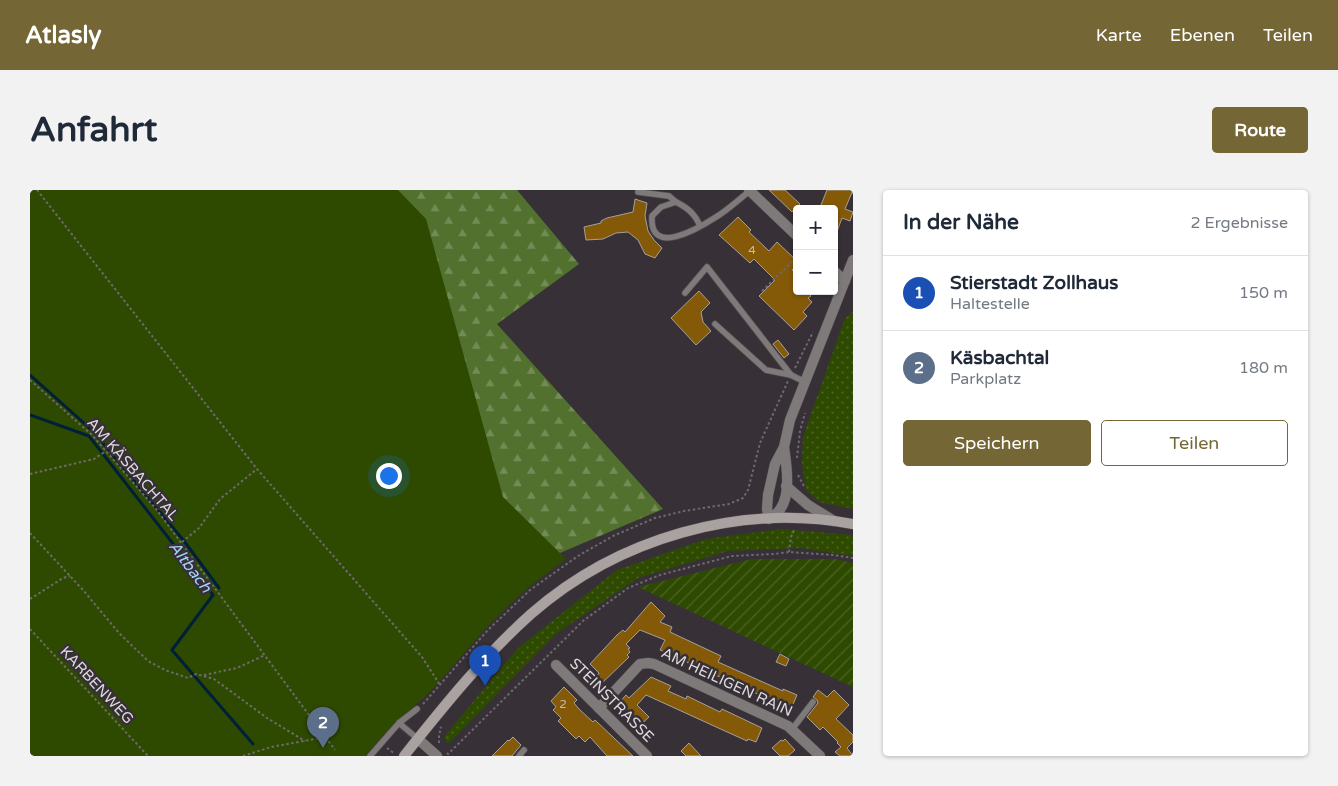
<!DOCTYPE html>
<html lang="de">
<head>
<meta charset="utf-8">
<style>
  :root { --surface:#fff; --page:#f2f2f3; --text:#1f2937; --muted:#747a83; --line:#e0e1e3; --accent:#756635 }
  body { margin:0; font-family:"Varela Round",sans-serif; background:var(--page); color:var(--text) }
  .controls { position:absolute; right:15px; top:15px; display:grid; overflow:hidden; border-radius:5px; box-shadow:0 1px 4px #0004 }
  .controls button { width:45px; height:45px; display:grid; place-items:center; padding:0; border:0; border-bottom:1px solid var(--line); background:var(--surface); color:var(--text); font:25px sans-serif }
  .you { position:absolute; left:358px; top:285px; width:18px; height:18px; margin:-12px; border:4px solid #fff; border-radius:50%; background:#1a73e8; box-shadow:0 0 0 8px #1a73e833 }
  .badge { display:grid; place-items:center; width:32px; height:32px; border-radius:50%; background:var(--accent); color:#fff; font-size:16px; font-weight:700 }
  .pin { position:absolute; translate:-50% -41px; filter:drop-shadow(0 1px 2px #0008) }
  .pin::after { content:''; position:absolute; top:26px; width:18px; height:15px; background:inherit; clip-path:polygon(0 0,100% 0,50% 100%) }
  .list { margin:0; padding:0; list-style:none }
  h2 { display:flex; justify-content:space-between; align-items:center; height:65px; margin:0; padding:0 20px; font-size:21px }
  h2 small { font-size:16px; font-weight:400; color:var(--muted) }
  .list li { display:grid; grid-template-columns:32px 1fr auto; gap:15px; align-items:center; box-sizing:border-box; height:75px; padding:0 20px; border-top:1px solid var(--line) }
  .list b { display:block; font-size:19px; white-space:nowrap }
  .list p { margin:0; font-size:16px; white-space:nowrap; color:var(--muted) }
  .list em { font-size:16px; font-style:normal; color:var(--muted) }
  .actions { display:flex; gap:10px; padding:15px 20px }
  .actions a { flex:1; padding:11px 0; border:1px solid var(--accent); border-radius:5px; text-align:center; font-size:18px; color:var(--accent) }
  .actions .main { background:var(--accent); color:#fff }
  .map { position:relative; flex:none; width:823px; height:566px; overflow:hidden; border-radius:5px }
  header { display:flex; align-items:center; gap:30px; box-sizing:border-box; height:70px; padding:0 25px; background:var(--accent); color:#fff }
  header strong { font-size:24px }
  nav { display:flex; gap:28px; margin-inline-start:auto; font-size:18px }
  .intro { display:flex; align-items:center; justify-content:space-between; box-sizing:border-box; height:120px; padding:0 30px }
  h1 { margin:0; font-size:35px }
  .button { padding:12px 22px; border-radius:5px; background:var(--accent); color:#fff; font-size:18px; font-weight:700 }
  main { display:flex; gap:30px; padding:0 30px }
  aside { flex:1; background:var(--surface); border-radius:5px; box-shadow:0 1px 4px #0004 }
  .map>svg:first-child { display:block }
</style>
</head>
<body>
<header>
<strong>Atlasly</strong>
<nav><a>Karte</a><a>Ebenen</a><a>Teilen</a></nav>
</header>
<div class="intro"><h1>Anfahrt</h1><a class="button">Route</a></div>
<main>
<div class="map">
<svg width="823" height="566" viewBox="0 0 823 566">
  <defs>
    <pattern id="grass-dots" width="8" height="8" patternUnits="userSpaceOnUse" patternTransform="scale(1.25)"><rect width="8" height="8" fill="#2e4a01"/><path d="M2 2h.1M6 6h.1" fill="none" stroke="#4c6426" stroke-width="1.8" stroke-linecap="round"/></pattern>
    <pattern id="forest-firs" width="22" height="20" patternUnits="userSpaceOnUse" patternTransform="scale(1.25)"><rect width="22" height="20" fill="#52712e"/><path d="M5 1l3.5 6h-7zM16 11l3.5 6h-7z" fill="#738b56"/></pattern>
    <pattern id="garden-furrows" width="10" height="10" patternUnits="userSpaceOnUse" patternTransform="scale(1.25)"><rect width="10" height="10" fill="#2e4a01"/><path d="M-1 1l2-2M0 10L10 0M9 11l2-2" fill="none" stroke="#4c6426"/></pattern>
  </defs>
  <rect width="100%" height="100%" fill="#373137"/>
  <g fill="url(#grass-dots)">
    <path d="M823,122V319L789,312L776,300L772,274L773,247L815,128Z"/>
    <path d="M751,339L823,345V366L772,358L698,361L608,388L527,443L418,554L414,547L488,458L587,380L676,349Z"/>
  </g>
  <path fill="url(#forest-firs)" d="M0,0H487L549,74L467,134L633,319L523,366Z"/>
  <path fill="#2e4a01" d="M0,0H368L396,29L473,307L536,369L500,396L481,413L455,439L401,501L361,537L335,566H0Z"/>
  <path fill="url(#garden-furrows)" d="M722,369H805L823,373V497L608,397Z"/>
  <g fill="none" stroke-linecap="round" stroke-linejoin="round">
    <g stroke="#001f38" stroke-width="3">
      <path d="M0,185L63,241L154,351L189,398"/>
      <path d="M0,225L59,246L183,405L142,460L223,554"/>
    </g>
  </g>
  <g fill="#845908" stroke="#a6a19a">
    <path d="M739,0H755L770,14L762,22Z"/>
    <path d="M797,0H823L815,19L823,22L820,31L812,28L805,47L804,19L791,15Z"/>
    <path d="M605,9L617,13L615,26L618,41L624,50L632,58L625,68L615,64L608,50L598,42L586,43L573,49L556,50L554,37L571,33V31L577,28L603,22Z"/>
    <path d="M708,27L721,40L719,42L739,61L747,52L767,71V75L762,80L767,85V101H776L781,106L778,108L782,112L773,122L777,126L764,140L729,106L745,90L724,69L720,73L689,45Z"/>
    <path d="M669,101L680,113L671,122L673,132L681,141L666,155L641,128Z"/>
    <path d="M748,150L759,164L754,168L743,154Z"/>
    <path d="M621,412L635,426L630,432L642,437L640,442L691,466L688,472L753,501V499L767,505L761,519L630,460L635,450L610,440L596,454L600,458L598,459L600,462L597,465L599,467L568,497L562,491L569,483L560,474L587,445L593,440L595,442Z"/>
    <path d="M750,464L759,469L756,476L746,472Z"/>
    <path d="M621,487L641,496L638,501L656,509L657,506L690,522L692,519L732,538L726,552L718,549L717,551L616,505L607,515L619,527L607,538L594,524L597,521L589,513L596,505L599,508Z"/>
    <path d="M534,497L547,510L544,513L549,519L563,532L565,530L603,566H577L560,547L555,552L549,546L546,549L528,531L531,528L523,520L526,517L521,511Z"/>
    <path d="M788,500L797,507L804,500L819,515L806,529L823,545V552L817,558L823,566H810L805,562L811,557L807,553L808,552L793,537L790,540L777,527L788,513L787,510L783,507Z"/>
    <path d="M483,547L491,555L482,566H462L478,550L479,551Z"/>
    <path d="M755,549L765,560L758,566H750L742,558L751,550L753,551Z"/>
    <path d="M659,553L671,566H656L651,561Z"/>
  </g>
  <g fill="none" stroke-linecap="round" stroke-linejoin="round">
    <defs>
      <g id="service">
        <path d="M608,2L639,6L646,12"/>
        <path d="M670,36C665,24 658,18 646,12L631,17L622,26C619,68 669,38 686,27C698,20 709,9 720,1"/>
        <path d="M655,103L677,77L761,185"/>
        <path d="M685,134L736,180L761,185L775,192"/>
        <path d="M369,533L388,549"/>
        <path d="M763,538L783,512"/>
        <path d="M340,566L369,533L387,519"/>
        <path d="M489,566L494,560"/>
      </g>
      <g id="minor">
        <path d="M719,0L767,46"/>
        <path d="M804,81L815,91"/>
        <path d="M526,475L617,566"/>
        <path d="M569,518L610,474L618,473L624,474L758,536L790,566"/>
      </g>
      <g id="tertiary">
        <path d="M754,257C757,279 764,317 739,329L737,319L738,305L745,274L754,257L760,230L823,70"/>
        <path d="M756,296L778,315L804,331"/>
        <path d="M388,549L407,566"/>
      </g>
      <path id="secondary" d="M374,566C413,517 454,466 501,424C588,348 709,313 823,334"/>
    </defs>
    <use href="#service" stroke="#554f55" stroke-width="7"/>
    <use href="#minor" stroke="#554f55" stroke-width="11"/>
    <use href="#tertiary" stroke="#554f55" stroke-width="11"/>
    <use href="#secondary" stroke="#554f55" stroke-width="11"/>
    <g stroke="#6e696e" stroke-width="2" stroke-dasharray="2.5 2.5" stroke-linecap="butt">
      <path d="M7,0L227,279L392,467L410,495"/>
      <path d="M732,101L767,67"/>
      <path d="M765,178L783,142"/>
      <path d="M0,190L62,245L126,319L305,560"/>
      <path d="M767,268L770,241L775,223"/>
      <path d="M0,284L64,269L76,261"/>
      <path d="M768,285L775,298"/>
      <path d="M0,343L53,400L89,443L118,471L135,480L158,488L166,484L184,489L237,528L275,551"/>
      <path d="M152,352L169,338L190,309L227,279"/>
      <path d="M759,362L761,347L765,338"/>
      <path d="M0,409L33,388L40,386"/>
      <path d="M0,439L118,566"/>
      <path d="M174,485L207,478L235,465"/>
      <path d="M393,514L457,441L500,400L548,366L583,346L625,328L654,321L699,314L713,308L718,300L730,253L758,191"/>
      <path d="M409,553V545L411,538L410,537"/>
      <path d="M357,558L365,564"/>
      <path d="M417,563L418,564L553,431L598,398L630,385L702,366L744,364L759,362L803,365L823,368"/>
      <path d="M213,566L241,557L296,547"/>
    </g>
    <use href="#service" stroke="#7f7a7a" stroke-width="5.5"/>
    <use href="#minor" stroke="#7f7a7a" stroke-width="10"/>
    <use href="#tertiary" stroke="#7f7a7a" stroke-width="10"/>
    <use href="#secondary" stroke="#a9a2a1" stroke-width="10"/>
  </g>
  <g text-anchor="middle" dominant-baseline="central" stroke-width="5" stroke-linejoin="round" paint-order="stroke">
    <g font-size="12" fill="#c8baa8">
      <text x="722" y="60">4</text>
      <text x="533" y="514">2</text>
    </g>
    <g font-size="15" fill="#dedade" stroke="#373137">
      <text transform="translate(103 279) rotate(49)">AM KÄSBACHTAL</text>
      <text transform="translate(697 492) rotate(25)">AM HEILIGEN RAIN</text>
      <text transform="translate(67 495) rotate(47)">KARBENWEG</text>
      <text transform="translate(582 510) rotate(45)">STEINSTRASSE</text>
    </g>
    <g font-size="16" font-style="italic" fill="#a1d2fd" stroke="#373137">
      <text transform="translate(160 377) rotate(53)">Altbach</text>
    </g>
  </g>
</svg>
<div class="controls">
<button>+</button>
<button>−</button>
</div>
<div class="you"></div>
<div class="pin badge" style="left:455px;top:496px;background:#1a4fb4">1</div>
<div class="pin badge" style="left:293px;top:558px;background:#5c6f8a">2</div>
</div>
<aside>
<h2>In der Nähe<small>2 Ergebnisse</small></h2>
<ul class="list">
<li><span class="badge" style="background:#1a4fb4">1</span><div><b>Stierstadt Zollhaus</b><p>Haltestelle</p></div><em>150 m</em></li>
<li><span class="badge" style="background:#5c6f8a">2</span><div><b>Käsbachtal</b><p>Parkplatz</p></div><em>180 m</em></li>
</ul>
<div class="actions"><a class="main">Speichern</a><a>Teilen</a></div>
</aside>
</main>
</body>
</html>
